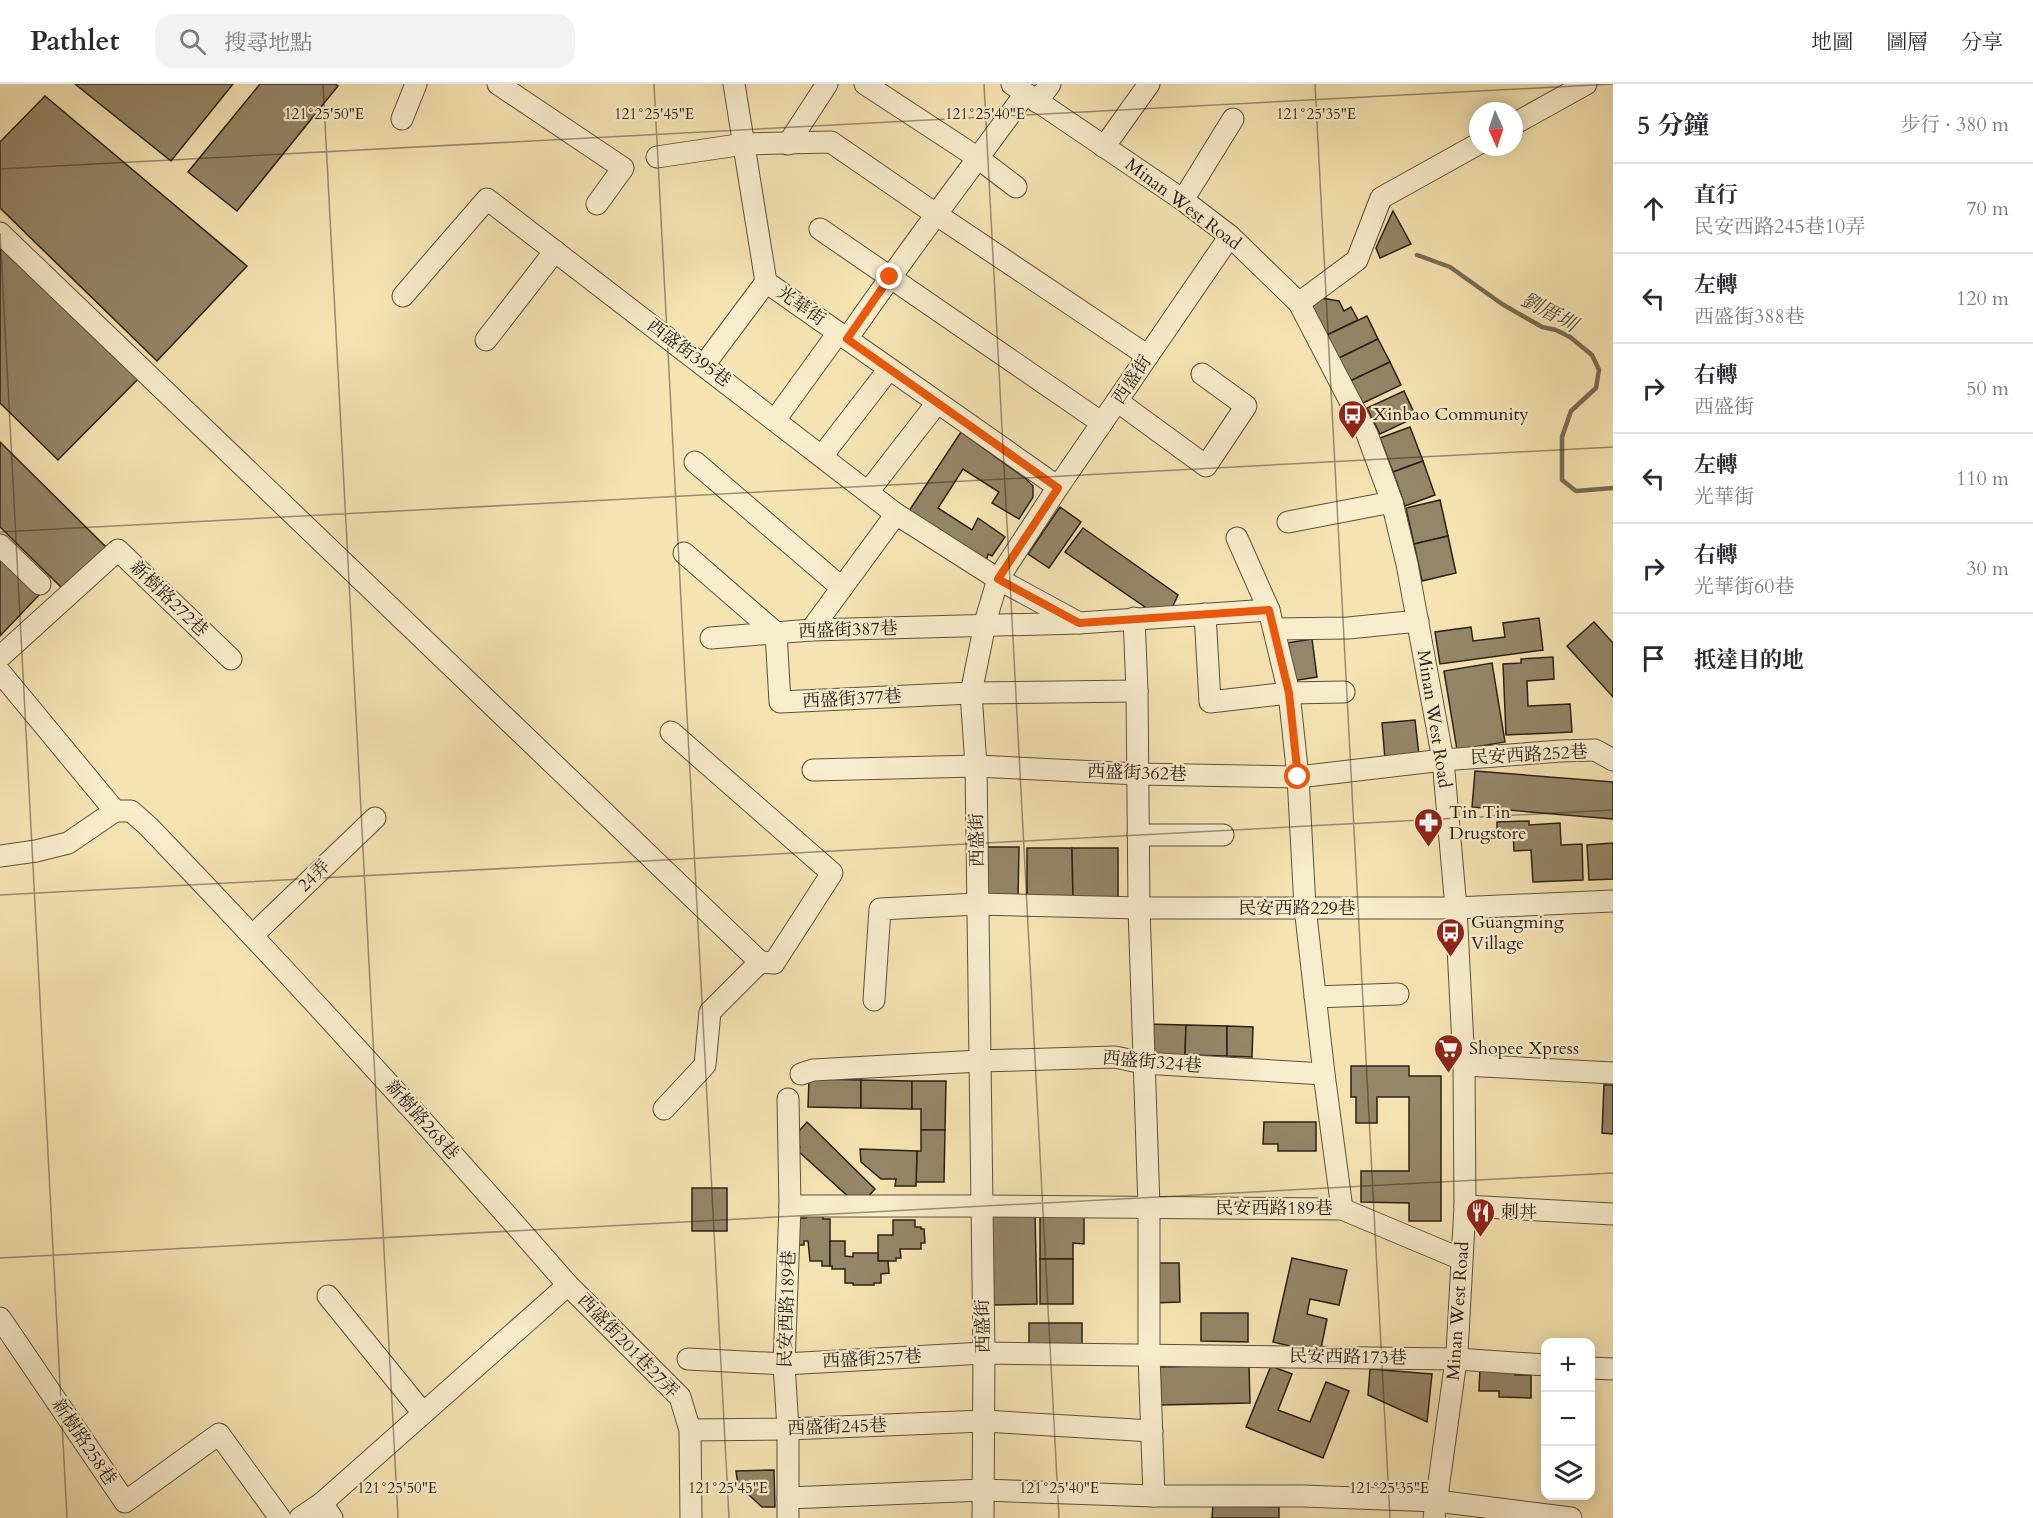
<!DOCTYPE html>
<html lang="zh-TW">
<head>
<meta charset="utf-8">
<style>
  :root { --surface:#fff; --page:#f2f2f3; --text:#2b2b33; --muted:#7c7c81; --line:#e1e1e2 }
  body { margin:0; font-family:Cardo,"Noto Serif TC",serif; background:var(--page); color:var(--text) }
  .controls { position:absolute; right:18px; bottom:18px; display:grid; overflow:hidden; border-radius:12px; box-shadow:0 3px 15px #0003 }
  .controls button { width:54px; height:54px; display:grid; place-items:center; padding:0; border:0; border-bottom:2px solid var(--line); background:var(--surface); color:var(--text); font:30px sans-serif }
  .compass { position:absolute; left:1469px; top:18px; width:54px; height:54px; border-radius:50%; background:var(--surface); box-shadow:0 3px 15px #0003; rotate:177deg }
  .stop { position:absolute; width:18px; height:18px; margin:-14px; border:4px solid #ea580c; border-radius:50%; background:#fff }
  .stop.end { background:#ea580c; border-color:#fff; box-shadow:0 2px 6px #0008 }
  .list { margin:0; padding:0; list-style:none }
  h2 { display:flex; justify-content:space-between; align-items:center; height:78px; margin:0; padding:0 24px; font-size:26px }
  h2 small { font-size:20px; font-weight:400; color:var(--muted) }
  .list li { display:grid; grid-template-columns:39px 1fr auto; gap:18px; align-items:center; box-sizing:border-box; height:90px; padding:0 24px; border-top:2px solid var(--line) }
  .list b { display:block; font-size:22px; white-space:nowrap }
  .list p { margin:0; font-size:20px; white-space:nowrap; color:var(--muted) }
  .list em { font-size:20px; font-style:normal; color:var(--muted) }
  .icon { flex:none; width:33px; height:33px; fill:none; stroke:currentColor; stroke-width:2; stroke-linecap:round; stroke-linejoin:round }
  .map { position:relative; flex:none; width:1613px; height:1434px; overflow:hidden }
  header { display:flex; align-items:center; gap:36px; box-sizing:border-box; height:84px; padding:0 30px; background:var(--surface); border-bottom:2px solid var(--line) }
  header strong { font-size:28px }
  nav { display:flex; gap:33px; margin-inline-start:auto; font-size:21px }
  .search { width:420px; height:54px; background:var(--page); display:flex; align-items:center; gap:15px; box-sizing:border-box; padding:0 21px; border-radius:18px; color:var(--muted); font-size:22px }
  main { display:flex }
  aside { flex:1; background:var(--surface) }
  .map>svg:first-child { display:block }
</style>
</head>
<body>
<header>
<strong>Pathlet</strong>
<div class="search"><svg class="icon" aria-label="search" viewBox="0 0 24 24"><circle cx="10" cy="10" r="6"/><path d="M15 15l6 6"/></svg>搜尋地點</div>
<nav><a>地圖</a><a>圖層</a><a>分享</a></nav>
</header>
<main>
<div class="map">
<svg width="1613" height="1434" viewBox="0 0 1613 1434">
  <rect width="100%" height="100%" fill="#f5e4b2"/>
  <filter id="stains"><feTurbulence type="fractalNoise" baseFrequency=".00333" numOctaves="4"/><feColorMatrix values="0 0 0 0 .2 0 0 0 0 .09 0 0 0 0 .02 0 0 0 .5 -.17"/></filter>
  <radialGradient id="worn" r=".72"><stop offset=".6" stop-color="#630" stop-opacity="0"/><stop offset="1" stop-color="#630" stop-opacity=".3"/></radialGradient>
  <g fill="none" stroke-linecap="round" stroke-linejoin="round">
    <path stroke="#7a6d54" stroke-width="4.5" d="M1417,171L1450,183L1502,220L1542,243L1556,246L1570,253L1592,271L1599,286L1596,304L1571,327L1562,353V396L1576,407L1613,404"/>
  </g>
  <g fill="#948668" stroke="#2a2017" stroke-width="1.5">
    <path d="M75,0H233L171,77Z"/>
    <path d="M260,0H335L338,2L237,127L188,88Z"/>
    <path d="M45,12L247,182L157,277L0,124V58Z"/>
    <path d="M1393,127L1411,160L1380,174L1376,164Z"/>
    <path d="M0,158L139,294L58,376L0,319Z"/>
    <path d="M1321,214L1339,217L1344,227L1351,223L1358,236L1327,251L1313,226V222Z"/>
    <path d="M1367,232L1378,255L1339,274L1327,251Z"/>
    <path d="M1378,255L1390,278L1350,297L1339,274Z"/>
    <path d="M1390,278L1401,301L1361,320L1350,297Z"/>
    <path d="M1404,307L1416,333L1380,350L1367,324Z"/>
    <path d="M1410,343L1423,377L1393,388L1380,354Z"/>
    <path d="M961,348L1025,394L1033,402V413L1019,435L992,419L999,408L963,385L938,424L972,446L978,434L1005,453L992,472L988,470L986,478L907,430Z"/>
    <path d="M0,358L106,463L63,505L0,443Z"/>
    <path d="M1423,377L1435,411L1405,422L1393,388Z"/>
    <path d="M1440,416L1448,452L1414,460L1406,424Z"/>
    <path d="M1060,423L1081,438L1049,484L1028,470Z"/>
    <path d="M1083,444L1178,511L1171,526L1148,525L1065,468Z"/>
    <path d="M1448,452L1456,489L1422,497L1414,460Z"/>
    <path d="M0,472L40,510L0,552Z"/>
    <path d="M1539,534L1543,566L1440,580L1435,548L1471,543L1473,557L1505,553L1503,539Z"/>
    <path d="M1594,538L1613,559V613L1567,562Z"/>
    <path d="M1312,555L1317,593L1292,597L1287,559Z"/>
    <path d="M1553,573L1554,595L1527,597L1528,622L1570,620L1572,648L1506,651L1503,580L1521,579V575Z"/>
    <path d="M1492,579L1505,658L1457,666L1444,587Z"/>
    <path d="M1415,636L1419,671L1385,675L1382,639Z"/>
    <path d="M1475,687L1613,698V735L1472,723Z"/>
    <path d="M1529,737V741L1560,739L1561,761L1582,760L1583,796L1533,798L1531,766L1514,767L1513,749L1497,750V738Z"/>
    <path d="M1613,759V795L1589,796L1587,761Z"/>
    <path d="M979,763H1019L1018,814H990L979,803Z"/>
    <path d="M1027,764H1072L1073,814L1027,815Z"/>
    <path d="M1072,764H1118V814H1073Z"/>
    <path d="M1144,940L1186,941L1185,971L1143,970Z"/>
    <path d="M1186,941L1227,942V972L1185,971Z"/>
    <path d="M1227,942L1253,943L1252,973L1227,972Z"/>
    <path d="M1351,982H1409V992H1441V1137H1409V1119L1361,1118V1087H1409V1013H1377V1039H1356V1013H1351Z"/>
    <path d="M809,995L861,996V1024L808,1023Z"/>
    <path d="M861,996L912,997V1025L861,1024Z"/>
    <path d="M912,997H946L945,1046H921V1025H912Z"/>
    <path d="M1604,1001H1613V1050L1602,1049Z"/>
    <path d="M807,1038L875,1105L865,1116L851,1115L797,1066L800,1063L791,1056Z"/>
    <path d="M1264,1038H1316V1067H1278V1060H1263Z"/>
    <path d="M921,1046H945L944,1098H916L917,1067H921Z"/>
    <path d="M860,1065L917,1067L916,1102H895L896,1095H881L861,1078Z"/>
    <rect x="692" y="1104" width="35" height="43"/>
    <path d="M1040,1128H1084V1160L1073,1159V1175H1040Z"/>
    <path d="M997,1129H1035L1037,1220L990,1221L991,1133Z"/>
    <path d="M806,1132H823V1135H830V1182H822V1177H810L808,1157H804V1161H795L792,1134H806Z"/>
    <path d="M893,1136H915V1143H921V1145H924L925,1159H921V1165H900L901,1174H896V1177H878V1151H893Z"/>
    <path d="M830,1157H845V1172L853,1173V1169H878V1177H888L889,1189L881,1190V1199H874V1201H853V1199H845V1185H832V1182H830Z"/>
    <path d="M1292,1174L1347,1186L1339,1221L1310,1215L1307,1230L1327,1235L1320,1269L1273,1258Z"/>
    <rect x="1040" y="1175" width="33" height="45"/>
    <path d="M1152,1179H1179L1180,1218L1153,1219Z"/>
    <path d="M1201,1229H1248V1258L1201,1257Z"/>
    <rect x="1029" y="1239" width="53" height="26"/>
    <path d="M1249,1281L1250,1319L1161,1321L1160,1283Z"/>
    <path d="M1271,1282L1292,1290L1278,1326L1310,1338L1326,1298L1349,1307L1323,1374L1246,1343Z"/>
    <path d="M1480,1282L1515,1283V1291H1531V1314L1499,1313V1307H1479Z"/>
    <path d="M1370,1285L1432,1290L1427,1338L1368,1311Z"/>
    <path d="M774,1386L775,1423H762L738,1401L736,1387Z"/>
    <path d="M1213,1420L1279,1423V1434H1212Z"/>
  </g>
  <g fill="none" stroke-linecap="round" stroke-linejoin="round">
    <defs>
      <g id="minor">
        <path d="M498,0L623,84L597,120"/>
        <path d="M734,0L766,198L1058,403"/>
        <path d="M865,0L978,74L1016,103"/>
        <path d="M1012,0L1183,116L1230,152L1299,219L1367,350L1392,418L1407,480L1443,676L1456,824L1464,981L1465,1122L1457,1269L1434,1434"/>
        <path d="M1037,18L1050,0"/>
        <path d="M402,35L416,0"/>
        <path d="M1514,40L1586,0"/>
        <path d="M788,60L827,0"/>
        <path d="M1104,63L1149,0"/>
        <path d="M657,73L744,60L831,58L937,131L1148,272"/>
        <path d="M1183,116L1233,35"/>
        <path d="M820,145L1102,339"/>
        <path d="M0,149L760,878"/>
        <path d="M403,212L487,115L896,430L998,495L1079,539L1269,526"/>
        <path d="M1299,219L1357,176L1381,114L1478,60"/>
        <path d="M847,255C904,172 966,91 1025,10"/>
        <path d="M486,256L555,167"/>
        <path d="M704,281L766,198"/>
        <path d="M1117,317L1206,382L1246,322L1202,290"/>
        <path d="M775,336L838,249"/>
        <path d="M822,372L889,285"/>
        <path d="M695,378L842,504"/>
        <path d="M868,408L937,319"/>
        <path d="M1288,438L1392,418"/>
        <path d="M1237,454L1269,526L1289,609L1298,693L1305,823L1324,990L1342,1125"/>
        <path d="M0,461L40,500"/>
        <path d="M684,469L776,549L780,618L971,609L1137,607"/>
        <path d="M1205,530L1210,618L1289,609L1344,608"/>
        <path d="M1134,534L1137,607L1139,824L1149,1123V1271L1154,1412"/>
        <path d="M1274,545L1348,544L1418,537"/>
        <path d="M811,546L896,430"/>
        <path d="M711,554L811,546L1079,539"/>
        <path d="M0,573L118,466L231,575"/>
        <path d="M0,588L115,727"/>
        <path d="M813,686L976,682L1138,690L1298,693L1443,676L1561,667L1595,666L1613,676"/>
        <path d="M1138,751H1223"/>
        <path d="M0,772L36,767L68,759L115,727H131L149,743C292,892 432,1045 568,1201L322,1419L332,1434"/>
        <path d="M253,851L375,734"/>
        <path d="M1315,913L1398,910"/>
        <path d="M874,916L880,825L977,820L1139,824H1456L1613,817"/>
        <path d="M1464,981L1613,989"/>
        <path d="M801,990L813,986L980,977L1115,973L1143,979L1324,990"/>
        <path d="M664,1025L705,981L710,928L760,878L774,879L832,789L671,648"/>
        <path d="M790,1122H981L1342,1125L1461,1175"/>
        <path d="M1465,1122L1613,1130"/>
        <path d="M568,1201L680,1313L690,1346L691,1434"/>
        <path d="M328,1212L423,1329"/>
        <path d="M0,1234L125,1418L219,1350L280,1434"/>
        <path d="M688,1275L784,1280L984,1269L1457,1275L1546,1281"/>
        <path d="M1590,1284L1613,1285"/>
        <path d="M690,1346L788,1345L984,1337L1152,1347"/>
        <path d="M788,1414L983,1406L1154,1412H1303L1437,1417L1571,1434"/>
        <path d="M300,1434L322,1419"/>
        <path d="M788,1434V1345L784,1280L790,1122L788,1015"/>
        <path d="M983,1434L984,1269L976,682L971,609L986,535L998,495L1058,403L1230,152"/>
      </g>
    </defs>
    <use href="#minor" stroke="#5d513e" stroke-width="23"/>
    <use href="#minor" stroke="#f8edcd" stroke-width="21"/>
  </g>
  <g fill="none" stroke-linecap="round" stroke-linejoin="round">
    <path stroke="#ea580c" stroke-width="8" d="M890,193L847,255L1058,404L998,495L1079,539L1269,526L1289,609L1298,693"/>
  </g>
  <path fill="none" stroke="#2a2017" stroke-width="1.5" stroke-opacity="0.45" d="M323,0L398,1434M654,0L729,1434M984,0L1059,1434M1315,0L1390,1434M0,85L1613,0M0,149L67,1434M0,448L1613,363M0,811L1613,726M0,1174L1613,1089"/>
  <defs>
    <symbol id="bus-pin" viewBox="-11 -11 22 30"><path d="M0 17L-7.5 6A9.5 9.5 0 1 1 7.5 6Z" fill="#8f2418" stroke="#f8edcd"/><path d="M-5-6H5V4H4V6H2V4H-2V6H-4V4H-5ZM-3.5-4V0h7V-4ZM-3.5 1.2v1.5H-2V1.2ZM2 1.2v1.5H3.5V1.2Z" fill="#fff"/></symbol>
    <symbol id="pharmacy-pin" viewBox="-11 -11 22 30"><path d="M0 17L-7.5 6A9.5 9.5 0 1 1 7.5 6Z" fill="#8f2418" stroke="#f8edcd"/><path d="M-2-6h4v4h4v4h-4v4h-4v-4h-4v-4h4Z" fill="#fff"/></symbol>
    <symbol id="supermarket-pin" viewBox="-11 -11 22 30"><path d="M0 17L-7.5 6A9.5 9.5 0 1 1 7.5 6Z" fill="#8f2418" stroke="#f8edcd"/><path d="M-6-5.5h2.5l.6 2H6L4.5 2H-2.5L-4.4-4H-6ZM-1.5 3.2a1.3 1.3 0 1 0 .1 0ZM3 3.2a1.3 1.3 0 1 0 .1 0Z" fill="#fff"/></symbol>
    <symbol id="restaurant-pin" viewBox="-11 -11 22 30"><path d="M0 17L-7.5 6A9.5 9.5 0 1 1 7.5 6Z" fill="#8f2418" stroke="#f8edcd"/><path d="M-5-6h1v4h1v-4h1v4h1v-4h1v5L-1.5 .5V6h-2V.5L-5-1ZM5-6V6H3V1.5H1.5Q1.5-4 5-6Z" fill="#fff"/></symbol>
  </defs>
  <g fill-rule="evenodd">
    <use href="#bus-pin" x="1336" y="314" width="33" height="45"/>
    <use href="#pharmacy-pin" x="1412" y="722" width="33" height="45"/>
    <use href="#bus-pin" x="1434" y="832" width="33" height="45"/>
    <use href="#supermarket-pin" x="1432" y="948" width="33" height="45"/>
    <use href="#restaurant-pin" x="1464" y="1112" width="33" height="45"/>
  </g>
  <g text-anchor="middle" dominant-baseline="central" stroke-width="4.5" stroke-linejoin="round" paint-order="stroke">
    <g font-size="18" fill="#2a2017" stroke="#f8edcd">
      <text transform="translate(1183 120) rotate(37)">Minan West Road</text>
      <text transform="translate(801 222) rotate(35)">光華街</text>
      <text transform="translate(689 269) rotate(37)">西盛街395巷</text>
      <text transform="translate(1132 296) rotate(-56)">西盛街</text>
      <text transform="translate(169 515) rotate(44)">新樹路272巷</text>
      <text transform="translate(848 546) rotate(-2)">西盛街387巷</text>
      <text transform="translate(852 615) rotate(-3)">西盛街377巷</text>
      <text transform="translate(1434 635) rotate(81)">Minan West Road</text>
      <text transform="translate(1529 671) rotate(-3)">民安西路252巷</text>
      <text transform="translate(1137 689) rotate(2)">西盛街362巷</text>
      <text transform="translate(977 756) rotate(-91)">西盛街</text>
      <text transform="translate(314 792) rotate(-44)">24弄</text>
      <text x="1297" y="824">民安西路229巷</text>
      <text transform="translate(1152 978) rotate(5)">西盛街324巷</text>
      <text transform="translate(422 1036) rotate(48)">新樹路268巷</text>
      <text x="1274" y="1124">民安西路189巷</text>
      <text transform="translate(787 1225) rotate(-88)">民安西路189巷</text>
      <text transform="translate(1458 1227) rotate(-86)">Minan West Road</text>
      <text transform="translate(983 1242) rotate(-91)">西盛街</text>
      <text transform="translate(628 1262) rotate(46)">西盛街201巷27弄</text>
      <text transform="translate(1348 1273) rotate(1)">民安西路173巷</text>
      <text transform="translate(872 1275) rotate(-3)">西盛街257巷</text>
      <text transform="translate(837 1343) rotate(-2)">西盛街245巷</text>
      <text transform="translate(84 1358) rotate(56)">新樹路258巷</text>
    </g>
    <g font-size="18" fill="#2a2017" stroke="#f8edcd" text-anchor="start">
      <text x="1373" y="330">Xinbao Community</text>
      <text x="1449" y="728">Tin Tin<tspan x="1449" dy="21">Drugstore</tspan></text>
      <text x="1471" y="838">Guangming<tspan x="1471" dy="21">Village</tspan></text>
      <text x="1469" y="964">Shopee Xpress</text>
      <text x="1501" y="1128">刺丼</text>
    </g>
    <g font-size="20" font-style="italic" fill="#594d3b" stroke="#f8edcd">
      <text transform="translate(1549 228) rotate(28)">劉厝圳</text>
    </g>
  </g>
  <g font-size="15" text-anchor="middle" fill="#2a2017" stroke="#f8edcd" stroke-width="4.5" stroke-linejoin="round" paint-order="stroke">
    <text x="324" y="35">121°25'50"E</text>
    <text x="654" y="35">121°25'45"E</text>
    <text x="985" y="35">121°25'40"E</text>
    <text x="1316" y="35">121°25'35"E</text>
    <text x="397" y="1409">121°25'50"E</text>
    <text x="728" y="1409">121°25'45"E</text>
    <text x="1059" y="1409">121°25'40"E</text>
    <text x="1389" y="1409">121°25'35"E</text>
  </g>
  <rect width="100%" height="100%" filter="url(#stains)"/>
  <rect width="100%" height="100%" fill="url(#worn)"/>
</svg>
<div class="controls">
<button>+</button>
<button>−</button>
<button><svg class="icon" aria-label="layers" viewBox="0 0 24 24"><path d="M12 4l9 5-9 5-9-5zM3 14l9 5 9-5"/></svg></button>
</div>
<svg class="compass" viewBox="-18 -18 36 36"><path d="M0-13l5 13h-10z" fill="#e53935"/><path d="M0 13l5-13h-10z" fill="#7c7c81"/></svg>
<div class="stop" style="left:1298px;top:693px"></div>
<div class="stop end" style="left:890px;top:193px"></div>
</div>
<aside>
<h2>5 分鐘<small>步行 · 380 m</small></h2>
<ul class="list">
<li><svg class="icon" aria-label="ahead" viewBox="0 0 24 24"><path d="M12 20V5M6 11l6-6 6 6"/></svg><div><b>直行</b><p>民安西路245巷10弄</p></div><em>70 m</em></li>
<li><svg class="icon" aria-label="left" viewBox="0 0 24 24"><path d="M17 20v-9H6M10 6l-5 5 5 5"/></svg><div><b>左轉</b><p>西盛街388巷</p></div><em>120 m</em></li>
<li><svg class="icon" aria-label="right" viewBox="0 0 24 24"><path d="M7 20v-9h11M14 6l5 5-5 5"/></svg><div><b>右轉</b><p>西盛街</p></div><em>50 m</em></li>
<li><svg class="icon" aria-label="left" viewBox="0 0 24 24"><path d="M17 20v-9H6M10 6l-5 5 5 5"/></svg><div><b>左轉</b><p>光華街</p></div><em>110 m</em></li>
<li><svg class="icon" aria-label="right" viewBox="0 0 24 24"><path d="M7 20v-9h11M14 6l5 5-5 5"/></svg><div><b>右轉</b><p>光華街60巷</p></div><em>30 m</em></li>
<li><svg class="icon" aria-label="arrive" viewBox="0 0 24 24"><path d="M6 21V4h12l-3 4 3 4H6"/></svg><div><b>抵達目的地</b></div></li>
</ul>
</aside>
</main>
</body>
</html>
